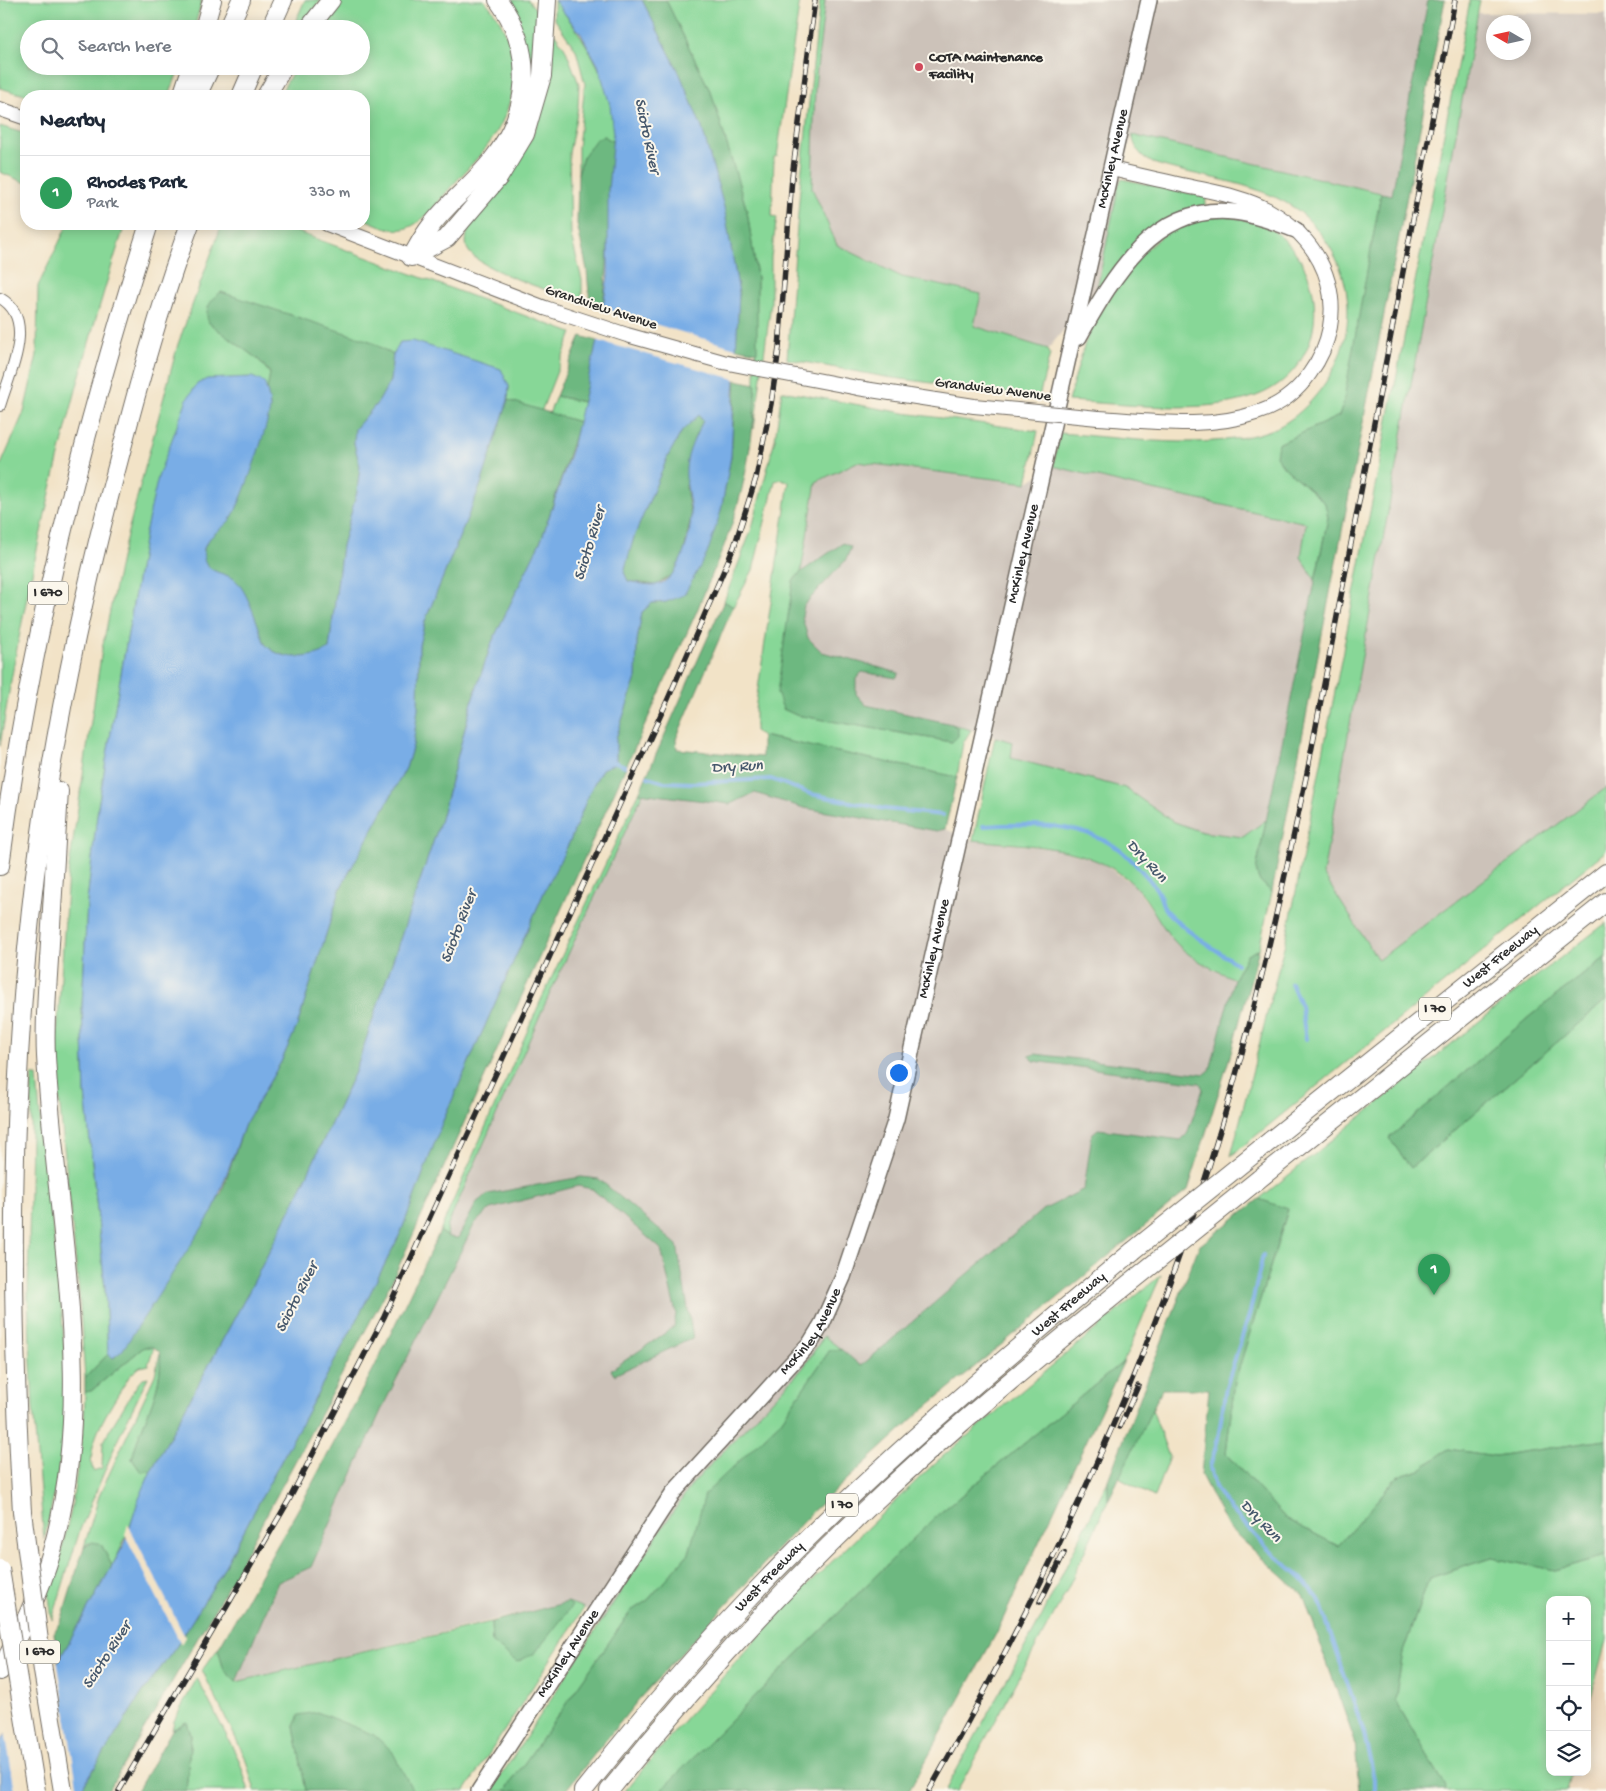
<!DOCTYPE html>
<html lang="en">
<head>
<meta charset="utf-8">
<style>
  :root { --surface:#fff; --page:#f2f2f3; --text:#1f2937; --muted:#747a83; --line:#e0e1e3; --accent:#d1495b }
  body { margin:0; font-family:"Gochi Hand",sans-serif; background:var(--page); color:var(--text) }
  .controls { position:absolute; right:15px; bottom:15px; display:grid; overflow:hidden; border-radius:10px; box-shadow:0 2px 12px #0003 }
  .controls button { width:45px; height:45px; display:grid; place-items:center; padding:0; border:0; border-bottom:1px solid var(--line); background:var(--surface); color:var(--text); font:25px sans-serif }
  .compass { position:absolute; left:1486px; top:15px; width:45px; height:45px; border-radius:50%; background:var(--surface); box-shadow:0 2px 12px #0003; rotate:279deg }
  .you { position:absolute; left:898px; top:1072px; width:18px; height:18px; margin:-12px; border:4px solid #fff; border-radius:50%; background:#1a73e8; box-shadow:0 0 0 8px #1a73e833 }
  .badge { display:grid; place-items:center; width:32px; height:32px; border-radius:50%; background:var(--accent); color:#fff; font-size:16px; font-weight:700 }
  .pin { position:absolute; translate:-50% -41px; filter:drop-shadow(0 1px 2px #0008) }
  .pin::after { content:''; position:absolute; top:26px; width:18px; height:15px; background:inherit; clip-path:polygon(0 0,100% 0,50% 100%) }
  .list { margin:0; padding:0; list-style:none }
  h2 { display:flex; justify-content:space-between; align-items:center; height:65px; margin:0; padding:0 20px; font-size:21px }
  h2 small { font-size:16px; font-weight:400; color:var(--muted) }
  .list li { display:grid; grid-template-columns:32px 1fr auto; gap:15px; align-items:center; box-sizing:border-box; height:75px; padding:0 20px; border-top:1px solid var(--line) }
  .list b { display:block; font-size:19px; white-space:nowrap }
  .list p { margin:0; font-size:16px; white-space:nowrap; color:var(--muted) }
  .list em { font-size:16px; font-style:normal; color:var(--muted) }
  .icon { flex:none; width:28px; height:28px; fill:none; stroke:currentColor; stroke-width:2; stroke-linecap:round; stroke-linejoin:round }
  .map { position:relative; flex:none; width:1606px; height:1791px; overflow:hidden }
  .search { position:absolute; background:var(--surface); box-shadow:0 2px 12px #0003; left:20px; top:20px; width:350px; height:55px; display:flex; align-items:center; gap:12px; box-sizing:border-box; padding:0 18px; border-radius:28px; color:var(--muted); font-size:19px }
  .panel { position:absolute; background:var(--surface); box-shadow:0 2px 12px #0003; left:20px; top:90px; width:350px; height:140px; border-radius:20px }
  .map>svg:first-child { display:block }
</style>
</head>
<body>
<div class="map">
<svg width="1606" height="1791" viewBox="0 0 1606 1791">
  <rect width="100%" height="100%" fill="#fbf7ec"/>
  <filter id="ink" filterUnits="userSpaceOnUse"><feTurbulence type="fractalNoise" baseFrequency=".02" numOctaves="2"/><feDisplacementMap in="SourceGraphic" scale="10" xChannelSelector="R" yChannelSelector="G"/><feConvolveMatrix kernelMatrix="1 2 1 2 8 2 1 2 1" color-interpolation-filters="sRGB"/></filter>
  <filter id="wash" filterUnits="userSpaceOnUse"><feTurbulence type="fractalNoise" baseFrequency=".0096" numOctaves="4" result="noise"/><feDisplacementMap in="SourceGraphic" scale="20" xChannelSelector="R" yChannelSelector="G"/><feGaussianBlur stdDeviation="1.12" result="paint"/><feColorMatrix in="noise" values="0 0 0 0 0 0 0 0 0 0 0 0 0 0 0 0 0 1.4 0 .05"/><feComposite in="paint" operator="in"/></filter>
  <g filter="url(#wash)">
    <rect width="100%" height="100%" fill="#f2e3c7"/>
    <path fill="#ead4b8" d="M1606,1640V1791H1567L1572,1772H1587V1713Z"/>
    <g fill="#ccc2b9" fill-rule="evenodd">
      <path d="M825,0H1428L1392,195L1132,135L1119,184L1097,289L1048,349L974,326L981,294L902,277L837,245L812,189L815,86Z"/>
      <path d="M1477,13L1606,14V788L1378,960L1323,874ZM1494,22H1524V52H1494Z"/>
      <path d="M857,462L1026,483L1053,466L1306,523L1301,557L1315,580L1266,820L1244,837L1202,832L1172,821L1125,788L1011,758L1012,742L952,724L866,705L856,694V679L862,672L896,678L899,673L822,652L808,638L802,617L804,605L846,560L801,572L816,482Z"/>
      <path d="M643,793L730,804L755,793L804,808L937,831L945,829L973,840L1056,849L1099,861L1134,885L1176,943L1203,964L1234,979L1210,1070L1205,1074L1035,1054L1030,1056L1034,1061L1200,1083L1203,1089L1187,1134L1181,1140L1098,1129L1092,1134L1084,1189L1041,1211L861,1366L824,1336L803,1368L693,1483L601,1622L584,1608L568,1602L236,1682L278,1582L311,1567L384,1404L475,1223L490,1209L578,1186L592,1189L661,1249L676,1313L674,1327L611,1370L614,1375L693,1338L677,1245L599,1179L580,1177L488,1194L477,1202L458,1238L448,1237L447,1227L545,1004Z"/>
    </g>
    <g fill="#87d797" stroke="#598161">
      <path d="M0,0H202L194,29H29V66H180L169,96H28L0,88Z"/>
      <path d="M305,0H321L299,29H292Z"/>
      <path d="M340,0H484C516,33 522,83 501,124C490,147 469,167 451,187C439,200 425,222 407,228C392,233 377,224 364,219V96H279L296,66H361V29H318Z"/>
      <path d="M504,0H528L538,12L533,83Z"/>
      <path d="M554,0C586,40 618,88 613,142L604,136L583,157L578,174V147L585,84L576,50L554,18Z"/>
      <path d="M666,0H800L777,156L774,157L772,216L777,217L771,257V303L754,429L757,277L747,211L712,95Z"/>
      <path d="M820,0H825L815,86L812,188L837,245L902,277L981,294L974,326L1048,349L1050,354L1039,397L886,377L787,359L800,187Z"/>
      <path d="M1470,0H1480L1323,874L1378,960L1606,788V851L1231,1156L1289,927Z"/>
      <path d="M554,33L565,48L579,84L578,107L569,153L571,236L582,280V302C560,294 474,269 467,248C464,237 469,227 474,218L531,139L538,121L547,88Z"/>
      <path d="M0,126L26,134V183L0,172Z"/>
      <path d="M1132,135L1381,193L1344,404L1339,416L1278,444L1284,467L1325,503L1328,518L1315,580L1301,557L1306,523L1134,486L1053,466L1060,433C1125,438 1210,452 1271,430C1285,425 1300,413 1310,402C1355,354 1362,285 1320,233C1313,224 1303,213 1293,207C1251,180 1199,178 1153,163C1140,156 1135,149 1132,135Z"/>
      <path d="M1122,179L1207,197L1204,208L1185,212L1100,290L1097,289L1119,184Z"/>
      <path d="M1223,215C1243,220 1263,222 1279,235C1333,280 1326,370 1256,396C1206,415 1123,404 1068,401L1085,343L1096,318L1136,258L1174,226Z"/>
      <path d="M68,224H125C70,394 28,570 0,746V467L24,412L37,355L38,286Z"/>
      <path d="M222,224H276L572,333L541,412L508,400L509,386L400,342L393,355L370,341L209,323L260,361L270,374L267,391L263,382L146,529L98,807L87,902L82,1007L85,1093L105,1288L108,1354L85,1378L79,1293L59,1098L57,1035L68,874L102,649L121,558L178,344Z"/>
      <path d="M782,391L904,413L1038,431L1027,483L857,462L816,482L801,572L793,581L783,709L796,715L952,742L958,729L952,724L971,730L963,743L957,777L762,736L755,731V709L789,482L782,479L775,481L753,570L733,607L724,601L752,528L775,439Z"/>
      <path d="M556,396L583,402L579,422L549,414Z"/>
      <path d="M995,737L1013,742L1011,758L1125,788L1172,821L1202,832L1243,837L1266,820L1256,870L1259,880L1272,892L1259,949L1247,955L1234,979C1214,969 1192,960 1176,943C1160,926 1151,902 1134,885C1092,844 1026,846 973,840Z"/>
      <path d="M639,793H643L545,1004L447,1227L448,1237L440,1231L540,1002Z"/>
      <path d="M1606,923V957L1530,1016L1389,1138L1411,1168L1606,1000V1440L1495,1456L1448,1449L1420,1470L1397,1477L1338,1546L1286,1519L1226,1453L1235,1381L1288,1210L1259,1199L1508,998Z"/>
      <path d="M32,1076H37C44,1190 70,1305 64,1420C62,1461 53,1500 44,1540L33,1407L28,1298Z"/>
      <path d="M1161,1275L1124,1361L934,1518L660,1791H625L685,1719L793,1599L936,1462Z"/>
      <path d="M824,1336L842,1350H830L780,1422L706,1494L689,1553L648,1600L631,1611L505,1791H491L666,1522L693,1483L803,1368Z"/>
      <path d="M144,1347H154L148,1365L140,1367L130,1375C115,1401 84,1441 93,1471L102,1468L103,1441L137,1385L143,1378L148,1377L118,1439L80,1530L52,1620L48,1589L59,1560L71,1511L84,1423L85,1392L91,1391Z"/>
      <path d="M160,1353C164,1391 140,1423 132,1459L141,1472L151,1471C137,1502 129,1536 112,1566L101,1544L88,1543L84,1547L99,1496L155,1375Z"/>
      <path d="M1152,1409L1169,1457L1154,1497L1117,1477Z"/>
      <path d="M1108,1480V1501L1065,1594L957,1791H945L1041,1618Z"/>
      <path d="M1606,1556V1640L1587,1713V1600H1550V1772H1572L1567,1791H1445L1446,1787L1395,1700L1403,1652L1429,1578L1492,1558L1554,1570Z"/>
      <path d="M568,1602L584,1608L465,1791H413L294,1726L306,1791H255L245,1757L202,1670L218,1649L224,1670L236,1682L491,1622L492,1643L572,1606Z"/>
      <path d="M197,1678L239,1760L249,1791H186L191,1735L186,1722L172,1730L174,1721Z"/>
    </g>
    <g fill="#6db880" stroke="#4c7256">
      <path d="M642,0H666L712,95L747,211L757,277V352L736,348L739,293L724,207L702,128L679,72Z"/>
      <path d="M1428,0H1445L1272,892L1259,880L1256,870L1328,518L1325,503L1284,467L1276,456L1278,444L1339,416L1343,404L1381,193L1392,195Z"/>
      <path d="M604,136L613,142C608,198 611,254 602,309L590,305L587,270L577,224L578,174L583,157L596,139Z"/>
      <path d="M221,292L370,341L393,355L390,381L379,401L355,429L354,443L360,466L357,492L342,546L329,650C311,660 279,661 265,644L234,579L211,570L204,560V547L212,535L231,519L270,408L267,391L270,373L260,361L209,323C203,309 211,300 221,292Z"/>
      <path d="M581,336L597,341L583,402L556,396Z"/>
      <path d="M736,380L756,384C754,432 747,478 732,524C722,554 708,583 696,613L392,1281L226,1590L108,1791H80L142,1693L176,1647L219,1577L355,1323L401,1232L442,1123L545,890L570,841L590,791L602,769L616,763V738L636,678L637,641L642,612L652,603L666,602L721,511L731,456Z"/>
      <path d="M508,400L579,422L542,538L492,642L473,698L441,819L355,1072L298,1195L246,1297L151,1471L141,1472L132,1459C140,1423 164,1391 160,1353L154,1347H144L91,1391L85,1392V1378L108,1354L114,1358L221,1194L245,1124L281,1062L297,1026L341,887L406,768L413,745L418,708L419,645L425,621L481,484Z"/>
      <path d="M698,415L703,421L694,439L686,487L691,517L683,556L672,575L656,585L628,581L624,572L634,537L668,456L682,431Z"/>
      <path d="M843,543L851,547L846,560L804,605L802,617L808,638L822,652L899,673L896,678L862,672L856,679V694L866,705L952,724L958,729V736L952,742L796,715L783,709L777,693L793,581L801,572Z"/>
      <path d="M724,601L733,607L676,739L677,749L762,757V736L957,777L945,829L937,831L804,808L755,793L730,804L639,793Z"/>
      <path d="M1259,949L1231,1053L1188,1190L925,1408L813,1511L639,1699L565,1791H505L631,1611L648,1600L689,1553L705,1494L780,1422L830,1350H842L861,1366L1041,1211L1084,1189L1092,1134L1098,1129L1181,1140L1187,1134L1203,1089L1200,1083L1034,1061L1029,1056L1035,1054L1205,1074L1210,1070L1234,979L1247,955Z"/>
      <path d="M1606,957V1000L1411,1168L1389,1138L1530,1016Z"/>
      <path d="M581,1177L599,1179L677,1245L693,1338L614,1375L611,1370L674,1327L676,1313L661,1249L592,1189L578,1186L490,1209L475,1223L384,1404L311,1567L278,1582L236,1682L224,1670L218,1649L305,1497L375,1366L440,1231L448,1237L458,1238L477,1202L488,1194Z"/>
      <path d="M1259,1199L1288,1209L1235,1381L1226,1453L1286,1519L1338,1546L1397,1477L1420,1470L1448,1449L1495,1456L1606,1440V1556L1554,1570L1492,1558L1429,1578L1403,1652L1395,1700L1446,1787L1445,1791H1359L1355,1742L1303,1595L1228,1527L1201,1475L1209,1389H1162L1108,1501V1480L1199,1246Z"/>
      <path d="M1124,1361L996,1634L909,1791H660L934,1518Z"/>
      <path d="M93,1542L101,1544L112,1566L58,1662L54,1633L62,1618L84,1547Z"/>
      <path d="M568,1602L572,1606L535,1653L517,1662L492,1643L491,1622Z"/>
      <path d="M317,1712L374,1735L392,1751L413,1791H306L294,1726L299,1715Z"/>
      <path d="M187,1722L191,1735L186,1791H137L172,1730Z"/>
    </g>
    <g fill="#79ade6" stroke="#526c88" fill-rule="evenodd">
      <path d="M554,0H642L679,72L702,128L724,207L739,293L731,456L721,511L707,554L684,595L666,602L652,603L642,612L637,641L636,678L616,738V763L602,769L590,791L570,841L545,890L442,1123L401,1232L355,1323L219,1577L176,1647L142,1693L80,1791H0V1742L58,1662L125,1543L138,1501L151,1471L246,1297L298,1195L355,1072L441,819L473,698L492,642L542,538L572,448L597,341L608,276V190L613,134L610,105L598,65L581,34ZM699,415L703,421C696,435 687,452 686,468C685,484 690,498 691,514C691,534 680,582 655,585C647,585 636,583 628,581L624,572L634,537L668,456L682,431Z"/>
      <path d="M413,341L501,369L509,386L508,400L481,484L425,621L419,645L418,708L413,745L406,768L341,887L297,1026L281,1062L245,1124L213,1211L122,1351L113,1358L108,1354L105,1288L85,1093L82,1007L87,902L98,807L146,529L158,477L187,399L197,384L207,379L252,377L264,382C267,390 270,400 270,408C269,423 240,509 230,520C220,532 200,539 204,558C206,573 224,572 234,579C248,590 258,627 265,644C279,661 311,660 329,649L342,546L357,492L360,466L354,443L355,429L379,401L390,381L393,355L400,342Z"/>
    </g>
    <g fill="#f2e3c7">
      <path d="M600,308L739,349L738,380L595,340Z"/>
      <path d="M128,1524L185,1637L181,1644L125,1535Z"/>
      <path d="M57,1659L78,1791H15L5,1731Z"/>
    </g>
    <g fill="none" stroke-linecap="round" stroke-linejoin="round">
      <g stroke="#79ade6" stroke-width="4">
        <path d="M613,761L625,766"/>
        <path d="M648,777L664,782L692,783L771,779L811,794L885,809L943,815"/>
        <path d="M983,826C1035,823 1098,821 1136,865C1143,873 1155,884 1159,894C1162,900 1162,907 1167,912C1187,932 1213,948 1237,964"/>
        <path d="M1291,983L1301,1006L1306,1039"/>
        <path d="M1263,1255L1250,1312L1226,1387L1218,1439L1210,1467L1215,1487L1225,1503L1267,1548L1302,1579L1319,1599L1364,1733L1374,1779V1791"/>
      </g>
    </g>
  </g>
  <g filter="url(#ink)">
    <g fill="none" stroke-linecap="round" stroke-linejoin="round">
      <defs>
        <path id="street" d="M0,298C38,319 9,374 0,406"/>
        <g id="secondary">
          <path d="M0,109L26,118"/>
          <path d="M327,224L545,308"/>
          <path d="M858,388L974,406L1017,410"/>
          <path d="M1098,418C1150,421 1207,430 1256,413C1279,406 1297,392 1310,373C1352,314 1330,244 1268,210C1246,198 1219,193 1196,188C1167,182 1139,175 1111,169"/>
        </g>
        <g id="primary">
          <path d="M1079,337C1113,277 1154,203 1234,212C1255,214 1276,223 1296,230"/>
          <path id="s1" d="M479,1791L673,1493L811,1342L822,1324L843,1277L896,1119L1149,0"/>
        </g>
        <g id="highway">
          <path d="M204,29L212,0"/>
          <path d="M228,29L241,0"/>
          <path d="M270,29L283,0"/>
          <path d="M308,29L331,0"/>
          <path d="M182,96L192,66"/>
          <path d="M197,96L211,66"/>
          <path d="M241,96L254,66"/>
          <path d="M266,96L284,66"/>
          <path d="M412,256C418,246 423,236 430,227C448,202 474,184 493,159C531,110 535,51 498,0"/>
          <path d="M411,257L447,238L499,177L525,134L542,76L547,0"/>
          <path d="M0,866C28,648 82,433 149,224"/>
          <path id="s2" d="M1270,1141L1606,873"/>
          <path d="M1259,1179L1606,902"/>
          <path d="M22,1512C10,1300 9,1086 35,875C53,736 82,598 118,463C139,382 161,302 190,224"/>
          <path d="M0,1671C20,1633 40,1593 52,1551C98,1389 55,1220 46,1056C44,1018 48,980 50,943C53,892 56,842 59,791"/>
          <path id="s3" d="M583,1791C645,1713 710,1637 780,1566C891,1453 1012,1352 1133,1251"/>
          <path d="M609,1791C695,1684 788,1582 888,1489C963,1419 1042,1354 1121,1290"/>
        </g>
      </defs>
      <use href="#street" stroke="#716b62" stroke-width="12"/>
      <use href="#secondary" stroke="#716b62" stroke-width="16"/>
      <use href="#primary" stroke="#716b62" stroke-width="18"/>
      <use href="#highway" stroke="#716b62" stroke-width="20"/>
      <use href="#street" stroke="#fff" stroke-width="10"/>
      <use href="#secondary" stroke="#fff" stroke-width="14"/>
      <use href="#primary" stroke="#fff" stroke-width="15"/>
      <use href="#highway" stroke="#fff" stroke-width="18"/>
      <defs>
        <g id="rail">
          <path d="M1120,1427L1138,1386"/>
          <path d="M1040,1602L1064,1553"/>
          <path d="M119,1791L289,1500L384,1317L668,699L734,547L756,478L771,404L779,348L792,177L815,0"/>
          <path d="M929,1791C1043,1592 1142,1383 1210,1163C1251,1033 1280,901 1308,768L1455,0"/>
        </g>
      </defs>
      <use href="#rail" stroke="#2b2b2b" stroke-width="5.5"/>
      <use href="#rail" stroke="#fbf7ec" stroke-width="4" stroke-dasharray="11" stroke-linecap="butt"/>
      <defs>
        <g id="secondary-bridge">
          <path d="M545,308L627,335L723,362L858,388"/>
          <path d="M1017,410L1098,418"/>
        </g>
        <g id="highway-bridge">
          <path d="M1133,1251L1270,1141"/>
          <path d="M1121,1290L1259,1179"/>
          <path d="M22,1512L43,1671L63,1791"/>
          <path d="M0,1569L36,1791"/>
        </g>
      </defs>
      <use href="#secondary-bridge" stroke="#716b62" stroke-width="16" stroke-linecap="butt"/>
      <use href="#highway-bridge" stroke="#716b62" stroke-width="20" stroke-linecap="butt"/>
      <use href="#secondary-bridge" stroke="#fff" stroke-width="14"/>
      <use href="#highway-bridge" stroke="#fff" stroke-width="18"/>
    </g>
  </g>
  <circle fill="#d1495b" stroke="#fbf7ec" stroke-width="2" cx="919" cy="67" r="5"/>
  <g text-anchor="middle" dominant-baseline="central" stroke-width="4" stroke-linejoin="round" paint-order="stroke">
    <g fill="#fbf7ec" stroke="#696865" stroke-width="1">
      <rect x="28" y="581.5" width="40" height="23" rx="4"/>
      <rect x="1419" y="997.5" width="32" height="23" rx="4"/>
      <rect x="826" y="1493.5" width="32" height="23" rx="4"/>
      <rect x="20" y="1640.5" width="40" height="23" rx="4"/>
    </g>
    <g font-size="14" font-weight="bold" fill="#2b2b2b">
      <text x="48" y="593">I 670</text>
      <text x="1435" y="1009">I 70</text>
      <text x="842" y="1505">I 70</text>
      <text x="40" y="1652">I 670</text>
    </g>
    <g font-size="15" font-weight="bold" fill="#2b2b2b" stroke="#fbf7ec" text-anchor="start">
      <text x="929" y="58">COTA Maintenance<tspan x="929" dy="17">Facility</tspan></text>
    </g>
    <g font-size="15" fill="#2b2b2b" stroke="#fbf7ec">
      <text stroke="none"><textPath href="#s1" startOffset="1784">McKinley Avenue</textPath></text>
      <text transform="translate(601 308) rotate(18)">Grandview Avenue</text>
      <text transform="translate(993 390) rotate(7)">Grandview Avenue</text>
      <text stroke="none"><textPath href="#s1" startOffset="1379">McKinley Avenue</textPath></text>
      <text stroke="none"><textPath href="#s1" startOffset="974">McKinley Avenue</textPath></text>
      <text stroke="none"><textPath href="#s2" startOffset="295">West Freeway</textPath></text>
      <text stroke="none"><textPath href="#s3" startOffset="689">West Freeway</textPath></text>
      <text stroke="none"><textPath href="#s1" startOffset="569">McKinley Avenue</textPath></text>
      <text stroke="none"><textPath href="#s3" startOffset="284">West Freeway</textPath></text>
      <text stroke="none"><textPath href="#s1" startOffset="164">McKinley Avenue</textPath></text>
    </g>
    <g font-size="16" font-style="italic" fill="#46586c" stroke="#fbf7ec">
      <text transform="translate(646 136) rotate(78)">Scioto River</text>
      <text transform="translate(591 544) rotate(-73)">Scioto River</text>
      <text transform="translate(737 768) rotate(-3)">Dry Run</text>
      <text transform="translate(1146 862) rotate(47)">Dry Run</text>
      <text transform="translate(460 927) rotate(-69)">Scioto River</text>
      <text transform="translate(298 1298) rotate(-63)">Scioto River</text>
      <text transform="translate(1260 1522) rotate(46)">Dry Run</text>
      <text transform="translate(108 1656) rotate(-57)">Scioto River</text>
    </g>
  </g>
</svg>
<div class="controls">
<button>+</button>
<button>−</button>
<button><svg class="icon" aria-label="locate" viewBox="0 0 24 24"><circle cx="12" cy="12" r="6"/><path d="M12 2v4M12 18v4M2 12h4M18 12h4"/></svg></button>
<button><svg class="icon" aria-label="layers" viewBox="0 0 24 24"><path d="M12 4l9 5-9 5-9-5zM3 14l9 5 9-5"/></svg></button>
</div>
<svg class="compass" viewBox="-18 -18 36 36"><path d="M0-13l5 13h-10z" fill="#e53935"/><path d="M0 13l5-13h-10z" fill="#747a83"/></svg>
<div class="you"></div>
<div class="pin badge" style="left:1434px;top:1295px;background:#2e9e5b">1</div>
<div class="search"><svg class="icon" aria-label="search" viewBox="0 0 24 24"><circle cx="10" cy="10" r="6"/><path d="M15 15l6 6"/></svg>Search here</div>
<section class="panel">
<h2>Nearby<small></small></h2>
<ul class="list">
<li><span class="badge" style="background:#2e9e5b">1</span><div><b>Rhodes Park</b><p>Park</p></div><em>330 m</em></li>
</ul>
</section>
</div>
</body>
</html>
